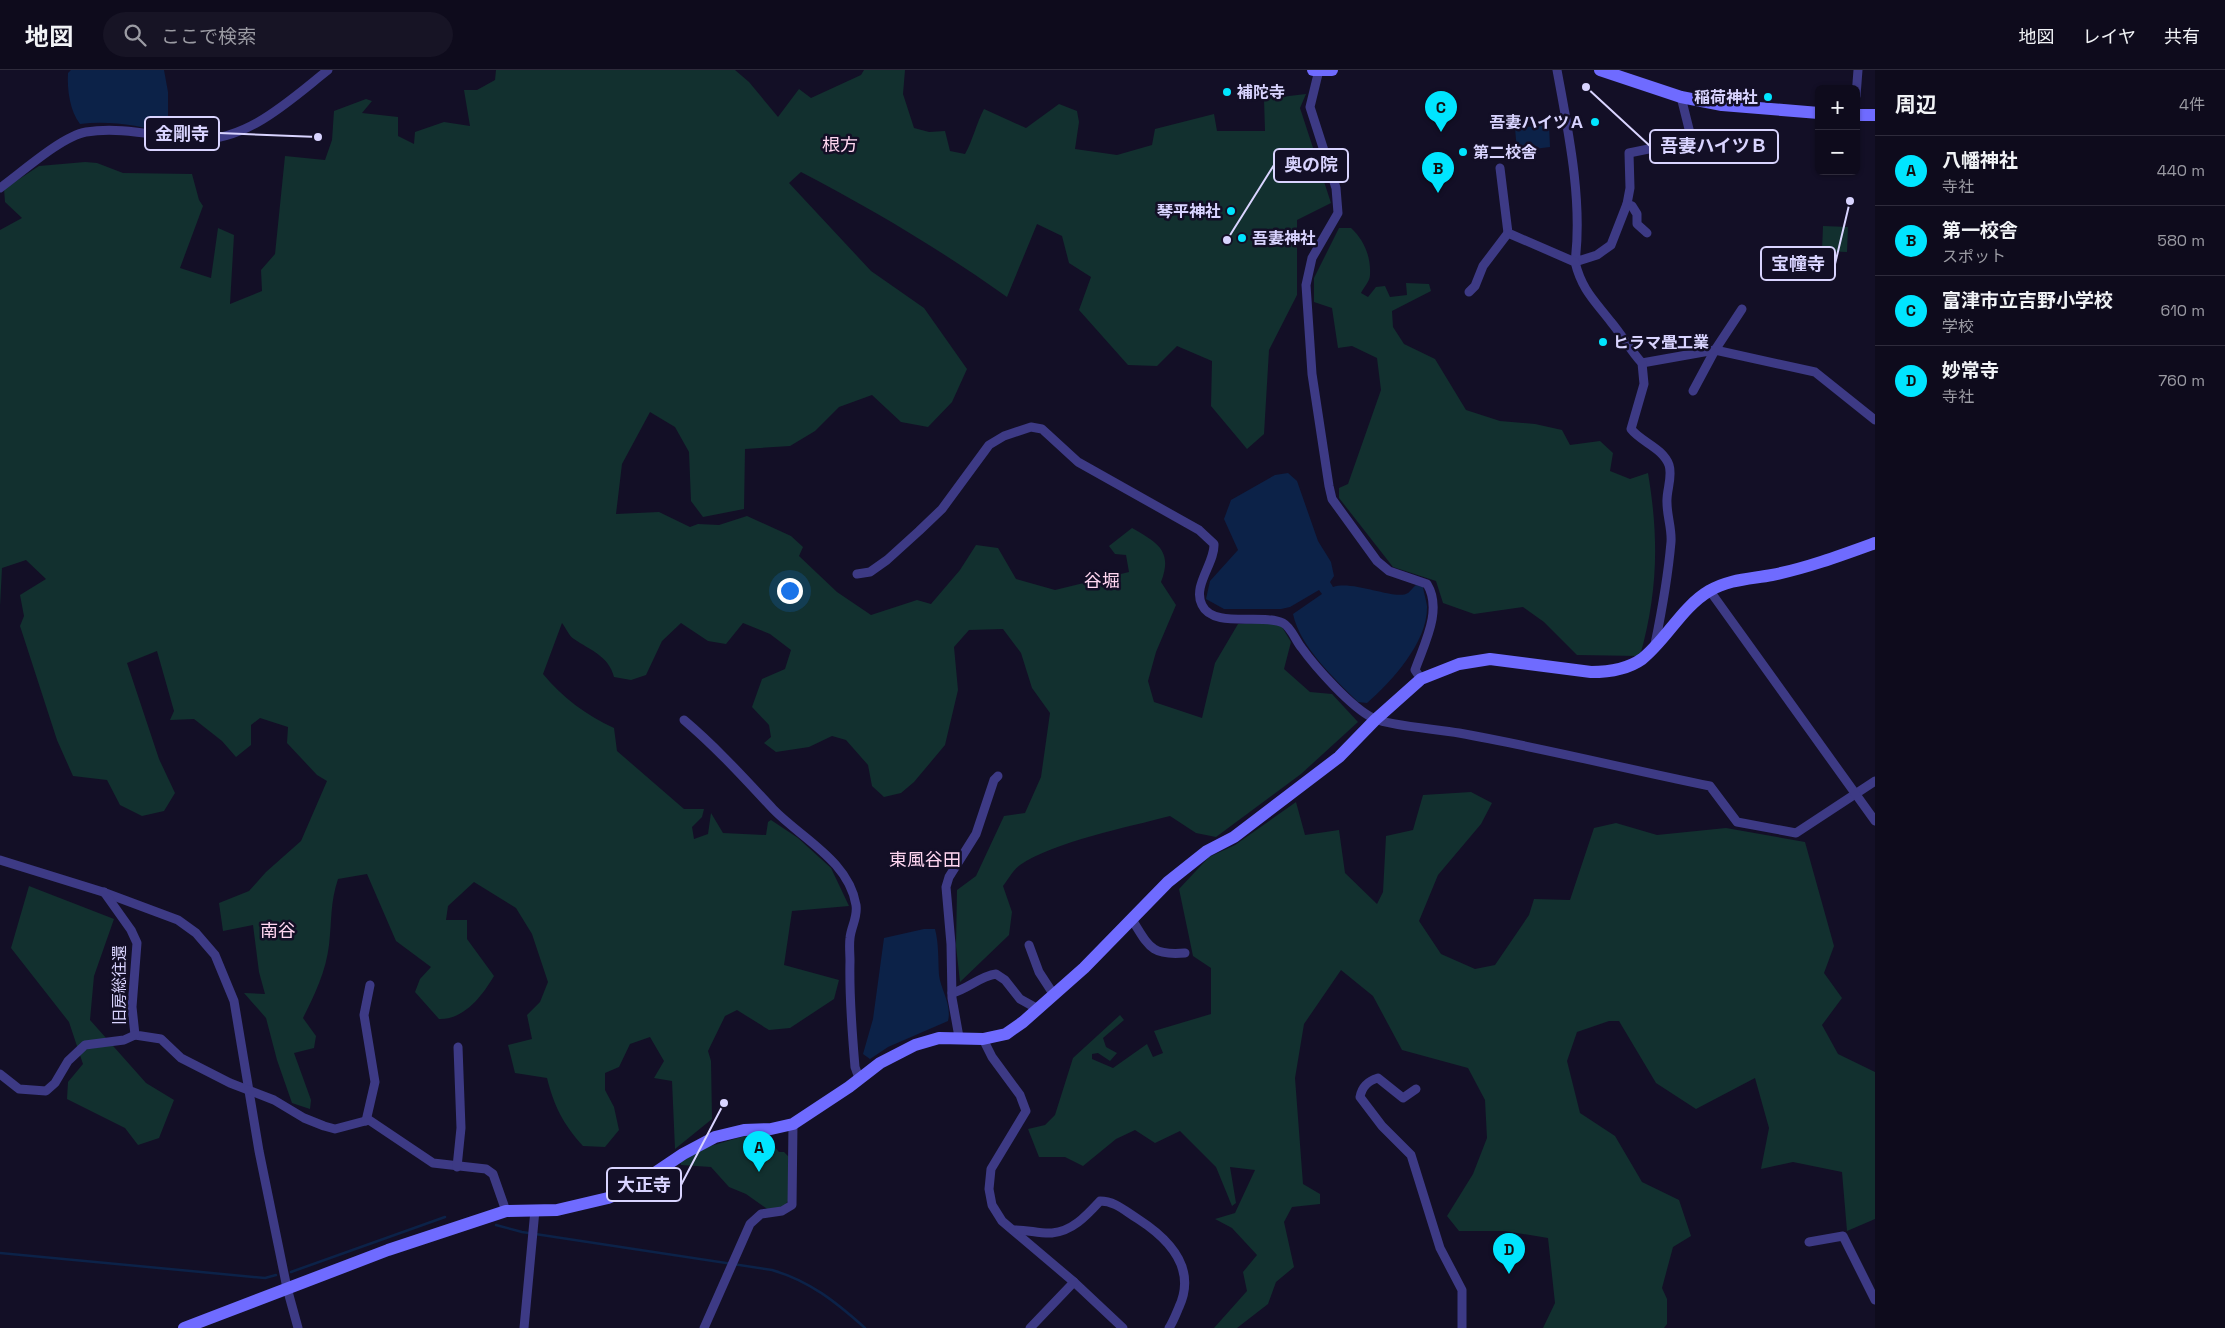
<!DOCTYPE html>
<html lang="ja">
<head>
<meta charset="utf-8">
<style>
  :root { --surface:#0e0b1c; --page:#171425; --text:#f1f3f6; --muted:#9b9ba3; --line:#2e2b3b; --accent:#00e5ff }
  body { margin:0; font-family:"Space Grotesk","Noto Sans JP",sans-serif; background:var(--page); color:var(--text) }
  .controls { position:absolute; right:15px; top:15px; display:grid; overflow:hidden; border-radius:8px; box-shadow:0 1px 4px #0004 }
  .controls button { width:45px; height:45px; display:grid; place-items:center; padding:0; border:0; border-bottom:1px solid var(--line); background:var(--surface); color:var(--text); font:25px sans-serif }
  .you { position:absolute; left:789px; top:520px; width:18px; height:18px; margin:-12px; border:4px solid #fff; border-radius:50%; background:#1a73e8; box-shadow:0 0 0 8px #1a73e833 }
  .badge { display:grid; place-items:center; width:32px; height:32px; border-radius:50%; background:var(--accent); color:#111; font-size:16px; font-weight:700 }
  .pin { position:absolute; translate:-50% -41px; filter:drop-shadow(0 1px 2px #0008) }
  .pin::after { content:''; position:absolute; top:26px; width:18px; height:15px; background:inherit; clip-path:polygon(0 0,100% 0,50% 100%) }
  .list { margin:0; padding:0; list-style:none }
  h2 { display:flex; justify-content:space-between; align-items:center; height:65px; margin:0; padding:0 20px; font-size:21px }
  h2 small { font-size:16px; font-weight:400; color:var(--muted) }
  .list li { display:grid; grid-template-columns:32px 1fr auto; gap:15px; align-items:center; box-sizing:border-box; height:70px; padding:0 20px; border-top:1px solid var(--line) }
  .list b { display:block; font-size:19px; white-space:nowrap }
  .list p { margin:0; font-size:16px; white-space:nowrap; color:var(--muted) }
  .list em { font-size:16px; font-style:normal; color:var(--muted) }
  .icon { flex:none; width:28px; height:28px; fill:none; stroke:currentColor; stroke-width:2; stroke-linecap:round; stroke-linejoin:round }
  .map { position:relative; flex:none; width:1875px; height:1258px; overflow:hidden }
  header { display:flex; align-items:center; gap:30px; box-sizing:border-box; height:70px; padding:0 25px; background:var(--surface); border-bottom:1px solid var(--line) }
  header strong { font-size:24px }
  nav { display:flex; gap:28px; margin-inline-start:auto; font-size:18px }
  .search { width:350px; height:45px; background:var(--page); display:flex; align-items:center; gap:12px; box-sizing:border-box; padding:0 18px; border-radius:28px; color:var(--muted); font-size:19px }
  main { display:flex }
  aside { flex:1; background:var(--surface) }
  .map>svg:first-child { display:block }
</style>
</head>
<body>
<header>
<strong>地図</strong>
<div class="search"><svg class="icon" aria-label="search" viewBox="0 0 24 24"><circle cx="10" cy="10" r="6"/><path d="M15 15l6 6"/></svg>ここで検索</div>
<nav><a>地図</a><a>レイヤ</a><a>共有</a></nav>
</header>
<main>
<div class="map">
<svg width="1875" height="1258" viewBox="0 0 1875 1258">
  <rect width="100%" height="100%" fill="#130f26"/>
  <g fill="#12302f">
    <path d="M496,0H735L749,12L778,47L799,19L811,28L861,5L864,0H905L903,24L914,58L929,62L945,61L950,81L965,84C973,70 976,54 984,39L1026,58L1059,34L1077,41L1079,52L1075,79L1117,85L1152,75L1155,59L1214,44L1217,61H1265L1264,29L1306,24L1300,38L1331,133L1297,150V225L1269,280L1264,364L1247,379L1211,336L1212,291L1177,276L1157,296L1128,295L1079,240L1091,207L1069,193L1062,166L1037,154L1007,227C941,180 872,139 801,102L789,113L871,201L924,238L967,299L952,332L928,357L901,352L872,325L839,337L815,361L790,376L745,379L744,439L703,447L691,431L689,382L675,357L650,342L622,394L616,444L659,442L690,457L698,454L719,455L747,446L791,466L803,477L799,486L837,522L871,545L917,530L931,534L960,500L976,475L998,478L1016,509L1055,520L1129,502L1126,485L1115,484L1109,476L1132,458C1158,473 1173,481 1161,512L1176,535L1156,582L1148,611L1154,632L1202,648L1215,593L1238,554L1279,552L1291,572L1284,599L1310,622L1332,624L1358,652L1301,704L1216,767L1196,763L1170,746C1129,757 1053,772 1020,795C1013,800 1008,810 1003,816L1012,842L1009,865L960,912L956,876L957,820L976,806L1004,746L1025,743L1041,707L1050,643L1032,618L1021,583L1003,559L969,560L954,577L958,620L945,675L914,712L901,723L884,727L872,716L868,695L846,670L832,666L809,677L776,682L764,673L771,667L769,655L752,637L762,609L785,599L791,580L770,564L743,553L726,574L708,571L681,553L662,571L646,605L631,610L614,607C609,586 590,580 574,569C569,566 566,558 562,553L543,604C563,628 586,645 614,658L617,681L684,739H704L702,747L692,757L694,769L708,764L711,743L723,763L766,765L768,752L771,750L798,768L831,798L849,836L792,841L784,895L839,910L834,929L790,958L769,960L737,940L725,946L708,981L711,991L712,1049L675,1079L672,1011L654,1008L664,991L650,967L630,974L619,997L605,1003V1020L614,1037L619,1060L605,1077L583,1076C563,1054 554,1036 547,1008L515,1003L508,975L532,969L527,945L540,932L548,912L532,864L516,838L474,812L448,836L446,850H467V869L494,906C482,926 464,950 439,949L415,922L420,909L431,897L396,871L367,804L338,809C330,833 332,850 329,875C326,901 315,924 303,948L316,966L314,978L294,983L311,1030L310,1039L292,1033L277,990L266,948L244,923L265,924L259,902L253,855L223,861L219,833L249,821L266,802L301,771L327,711L317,705L287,673L288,657L260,648L251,655V675L236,687L222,671L194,649L170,650L174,641L157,581L127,593L159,689L175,723L164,741L142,746L120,735L107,710L73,706L57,670L20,556L24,546L20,525L46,509L26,490L2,498L0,536V160L22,148L5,132L4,119L39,96L85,92L97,93L123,103L192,104L199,130L203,136L180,198L211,208L218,158L234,165L230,234L262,221L261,200L275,184L285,86L325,90L332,70L334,41L366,29L372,31L362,43L398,47V66L414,74L415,62L444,52L470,56L464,20H477L495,10Z"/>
    <path d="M1823,156L1848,157L1847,182L1822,181Z"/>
    <path d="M1339,158H1351C1364,170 1371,186 1370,205C1370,211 1364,217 1361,223L1368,227L1376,217L1385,216L1390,227L1407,225L1406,213L1429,214L1431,221L1392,241L1393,257L1404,274L1435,289L1466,340L1500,351L1535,354L1562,360L1570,375L1600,371L1613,383L1610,401L1630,409L1648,403C1659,468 1658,522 1640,586L1577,585L1544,552L1523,537L1474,544L1443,533L1436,511L1393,497L1339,428V418L1348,414L1381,320L1377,288L1352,276L1338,278L1332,238L1314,232V208Z"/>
    <path d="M1471,722L1492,733L1481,754L1438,805L1419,851L1441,884L1475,899L1495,895L1529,845L1534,829L1570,830L1594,758L1616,753L1657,765L1726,758L1805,772L1834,876L1824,903L1842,928L1822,955L1838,984L1875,1002V1149L1847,1161L1842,1102L1793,1092L1761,1099L1769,1058L1755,1008L1696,1039L1656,1013L1619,951H1609L1577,962L1567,991L1580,1043L1615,1066L1642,1112L1679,1130L1691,1166L1673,1177L1662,1218L1667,1229V1254L1664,1258H1543L1555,1233L1548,1168L1505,1161H1459L1447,1146L1473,1104L1487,1068L1485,1030L1468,998L1402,980L1373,926L1341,900L1304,954L1295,1008L1303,1114L1320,1124V1134L1292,1137L1284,1152L1294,1197L1276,1212L1268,1234L1237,1258H1214L1247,1221L1243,1202L1257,1185L1232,1158L1215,1149L1235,1143L1255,1100L1230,1097L1236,1133L1232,1136L1216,1097L1180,1061L1155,1073L1135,1060L1116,1069L1083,1096L1065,1087H1039L1028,1059L1045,1055L1055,1045L1073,988L1120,945L1124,950L1103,968L1106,977L1117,983L1110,991L1098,983L1092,984V989L1113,998L1147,974L1153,987L1163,983L1154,961L1211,944V898L1193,886L1179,819L1209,787L1235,775L1296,732L1305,765L1339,760L1345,803L1377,834L1383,822L1386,766L1413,760L1423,725Z"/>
    <path d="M29,816L114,849L94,906L90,950L146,1013L174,1030L159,1068L138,1075L125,1058L67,1029L68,1012L83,994L69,952L11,878Z"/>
    <path d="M748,1065H765L779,1082H784L791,1089L788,1131L783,1138L770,1141L746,1124L729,1117L711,1097L681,1095L680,1091L690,1082Z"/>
  </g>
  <g fill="#0c2248">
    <path d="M71,0H164L168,22V63C140,56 110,50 80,54C70,41 67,20 68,3Z"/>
    <path d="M1549,55L1550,77L1517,81L1515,58Z"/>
    <path d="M1288,403L1297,411L1318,471L1331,492L1334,506L1330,512L1333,517C1354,510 1396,531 1408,523C1410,522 1413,517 1416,515L1423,517C1424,523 1426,530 1427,536C1428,572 1392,611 1367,633L1358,632C1335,609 1300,577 1293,544L1322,524L1319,520L1290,537L1281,539H1224L1206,529L1210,511L1238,480L1224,449L1231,430L1275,405Z"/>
    <path d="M924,859H935C939,874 938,890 939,905C941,921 952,934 948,951L888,977L870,989L863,984L873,949L884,868Z"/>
  </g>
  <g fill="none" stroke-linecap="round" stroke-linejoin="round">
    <g stroke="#0c2248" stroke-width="2.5">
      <path d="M496,1155L522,1162L772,1200C810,1211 836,1232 865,1258"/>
      <path d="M0,1183L265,1208L276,1205"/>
      <path d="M291,1202L445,1147"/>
    </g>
    <g stroke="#3d3a85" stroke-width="9">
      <path d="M1319,0L1310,37L1336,118L1338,143L1312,188L1306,215L1312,304L1329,416L1332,429L1377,491L1389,501L1427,514C1443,540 1424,574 1415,600L1421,609"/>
      <path d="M1557,0C1568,60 1583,131 1575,192L1597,185L1611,175L1627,134L1630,118L1629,83L1668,75L1690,63L1681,27"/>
      <path d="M1856,26L1858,0"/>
      <path d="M1500,98L1508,163L1575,192C1582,220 1594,230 1611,252C1622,265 1630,280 1642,293L1715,280L1815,302L1875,350"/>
      <path d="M0,118C21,103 62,66 86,62C122,56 160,67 196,69C247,72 291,29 328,0"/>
      <path d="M1627,134L1632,136L1637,144V154L1647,163"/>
      <path d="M1469,222L1475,216L1483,196L1508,163"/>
      <path d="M1642,293L1644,314L1631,359C1641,372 1663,378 1669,395C1673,407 1666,421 1667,433C1667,446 1672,459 1671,472C1668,506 1662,540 1655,574"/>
      <path d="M1693,321L1715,280L1742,239"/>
      <path d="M857,504L870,502L887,490L919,461L942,439L989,375L1004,366L1031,357L1042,359L1078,392L1199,460L1214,474C1215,493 1192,516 1202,535C1213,559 1262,543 1283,553C1291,557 1296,571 1301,577C1316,598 1352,638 1373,648C1389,656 1438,659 1459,663C1543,678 1626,699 1710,716L1737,752L1796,763L1875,711"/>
      <path d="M1710,521L1875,751"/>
      <path d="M684,650C717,678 744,708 773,739C801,768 849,791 856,835C858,847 851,857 850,868C849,876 850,884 850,891C849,927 852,962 855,997L859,1008"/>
      <path d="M0,790L103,822L178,850L196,863L215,885L234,931L259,1081L287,1218L298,1258"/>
      <path d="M104,822L131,860L137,873L132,937L135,965L161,969L181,988L230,1013L274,1030L304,1048L324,1056L335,1059L369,1050L433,1093L486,1099L493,1104L506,1141"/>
      <path d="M1131,848C1149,876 1150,886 1185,883"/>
      <path d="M1029,875L1039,902L1054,925"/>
      <path d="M952,923C968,919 980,906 996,904L1005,910L1020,929L1038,939"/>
      <path d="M959,967L952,928L951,874L946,817L949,807L976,764L994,710L998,706"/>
      <path d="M983,969L992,987L1020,1025L1026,1041L991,1099L989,1119L992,1135L1002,1151L1074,1212L1123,1258"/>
      <path d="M0,1004L19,1019L46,1021L55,1013L68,991L85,975L124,970L135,965"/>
      <path d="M1416,1019L1403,1028L1378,1008C1368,1011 1362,1016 1360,1027L1382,1056L1411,1085L1440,1178L1462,1220V1258"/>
      <path d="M366,1051L375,1012L364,945L370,915"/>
      <path d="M457,1097L461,1058L458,977"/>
      <path d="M1013,1160C1026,1159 1039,1164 1052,1163C1073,1161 1087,1145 1100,1131C1115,1131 1125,1141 1138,1149C1169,1169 1197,1198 1179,1237C1176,1244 1173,1252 1169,1258"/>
      <path d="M1809,1172L1843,1166L1875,1230"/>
      <path d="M524,1258L535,1140"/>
      <path d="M704,1258L750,1154L761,1144L782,1141L792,1135L793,1054"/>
      <path d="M1030,1258L1074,1212"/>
    </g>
    <g stroke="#6f6bff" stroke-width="12">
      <path d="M1313,0H1332"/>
      <path d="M1600,0L1681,27L1722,35L1819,43"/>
      <path d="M1856,45H1875"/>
      <path d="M184,1258L388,1180L506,1141L557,1140L608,1128L634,1117L683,1084L715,1067L744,1060L771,1059L793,1054L849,1017L880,993L915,975L939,968L983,969L1006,964L1023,952L1084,898L1168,812L1207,781L1234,767L1339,687L1375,650L1421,609L1459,594L1490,589L1591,602C1608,602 1628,599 1642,589C1666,570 1682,537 1709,521C1729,509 1751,509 1772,505C1807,498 1842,485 1875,473"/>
    </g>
  </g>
  <g fill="#00e5ff" stroke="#130f26" stroke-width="2">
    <circle cx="1227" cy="22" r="5"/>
    <circle cx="1768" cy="27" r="5"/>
    <circle cx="1595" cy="52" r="5"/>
    <circle cx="1463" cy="82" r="5"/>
    <circle cx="1231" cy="141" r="5"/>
    <circle cx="1242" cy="168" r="5"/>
    <circle cx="1603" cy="272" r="5"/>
  </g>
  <g text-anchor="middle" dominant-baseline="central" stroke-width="5" stroke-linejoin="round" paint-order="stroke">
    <g font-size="16" font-weight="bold" fill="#d9d4ff" stroke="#130f26" text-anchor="start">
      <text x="1237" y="22">補陀寺</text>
      <text x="1758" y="27" text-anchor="end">稲荷神社</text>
      <text x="1585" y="52" text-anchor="end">吾妻ハイツＡ</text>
      <text x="1473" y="82">第二校舎</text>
      <text x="1221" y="141" text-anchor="end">琴平神社</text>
      <text x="1252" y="168">吾妻神社</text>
      <text x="1613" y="272">ヒラマ畳工業</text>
    </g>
    <g font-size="16" fill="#d9d4ff" stroke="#130f26">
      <text transform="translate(119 915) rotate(-90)">旧房総往還</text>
    </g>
    <g font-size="18" fill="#ffd6f0" stroke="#130f26">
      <text x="840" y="74">根方</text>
      <text x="1102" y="510">谷堀</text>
      <text x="925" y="789">東風谷田</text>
      <text x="278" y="860">南谷</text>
    </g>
  </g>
  <path fill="none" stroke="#d9d4ff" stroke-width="2" d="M318 67L219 63M1586 17L1650 76M1227 170L1274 95M1850 131L1835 194M724 1033L681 1115"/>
  <g fill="#d9d4ff" stroke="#130f26" stroke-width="2">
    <circle cx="318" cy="67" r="5"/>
    <circle cx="1586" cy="17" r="5"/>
    <circle cx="1227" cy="170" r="5"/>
    <circle cx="1850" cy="131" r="5"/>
    <circle cx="724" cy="1033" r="5"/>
  </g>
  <g fill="#130f26" stroke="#d9d4ff" stroke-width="2">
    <rect x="145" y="47" width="74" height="33" rx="5"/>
    <rect x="1650" y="60" width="128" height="33" rx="5"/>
    <rect x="1274" y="79" width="74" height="33" rx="5"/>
    <rect x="1761" y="177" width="74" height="33" rx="5"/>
    <rect x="607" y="1098" width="74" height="33" rx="5"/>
  </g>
  <g font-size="18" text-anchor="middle" font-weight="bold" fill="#d9d4ff">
    <text x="182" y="70">金剛寺</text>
    <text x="1714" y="82">吾妻ハイツＢ</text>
    <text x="1311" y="101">奥の院</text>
    <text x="1798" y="200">宝幢寺</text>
    <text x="644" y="1121">大正寺</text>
  </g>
</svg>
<div class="controls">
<button>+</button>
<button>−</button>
</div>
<div class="you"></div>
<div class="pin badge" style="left:759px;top:1102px">A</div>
<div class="pin badge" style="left:1438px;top:123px">B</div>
<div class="pin badge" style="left:1441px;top:62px">C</div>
<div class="pin badge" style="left:1509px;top:1204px">D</div>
</div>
<aside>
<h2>周辺<small>4件</small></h2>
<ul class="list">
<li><span class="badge">A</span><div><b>八幡神社</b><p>寺社</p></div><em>440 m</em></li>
<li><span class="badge">B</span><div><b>第一校舎</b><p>スポット</p></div><em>580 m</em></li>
<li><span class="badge">C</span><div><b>富津市立吉野小学校</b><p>学校</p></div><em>610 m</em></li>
<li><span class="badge">D</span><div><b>妙常寺</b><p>寺社</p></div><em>760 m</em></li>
</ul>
</aside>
</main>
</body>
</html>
